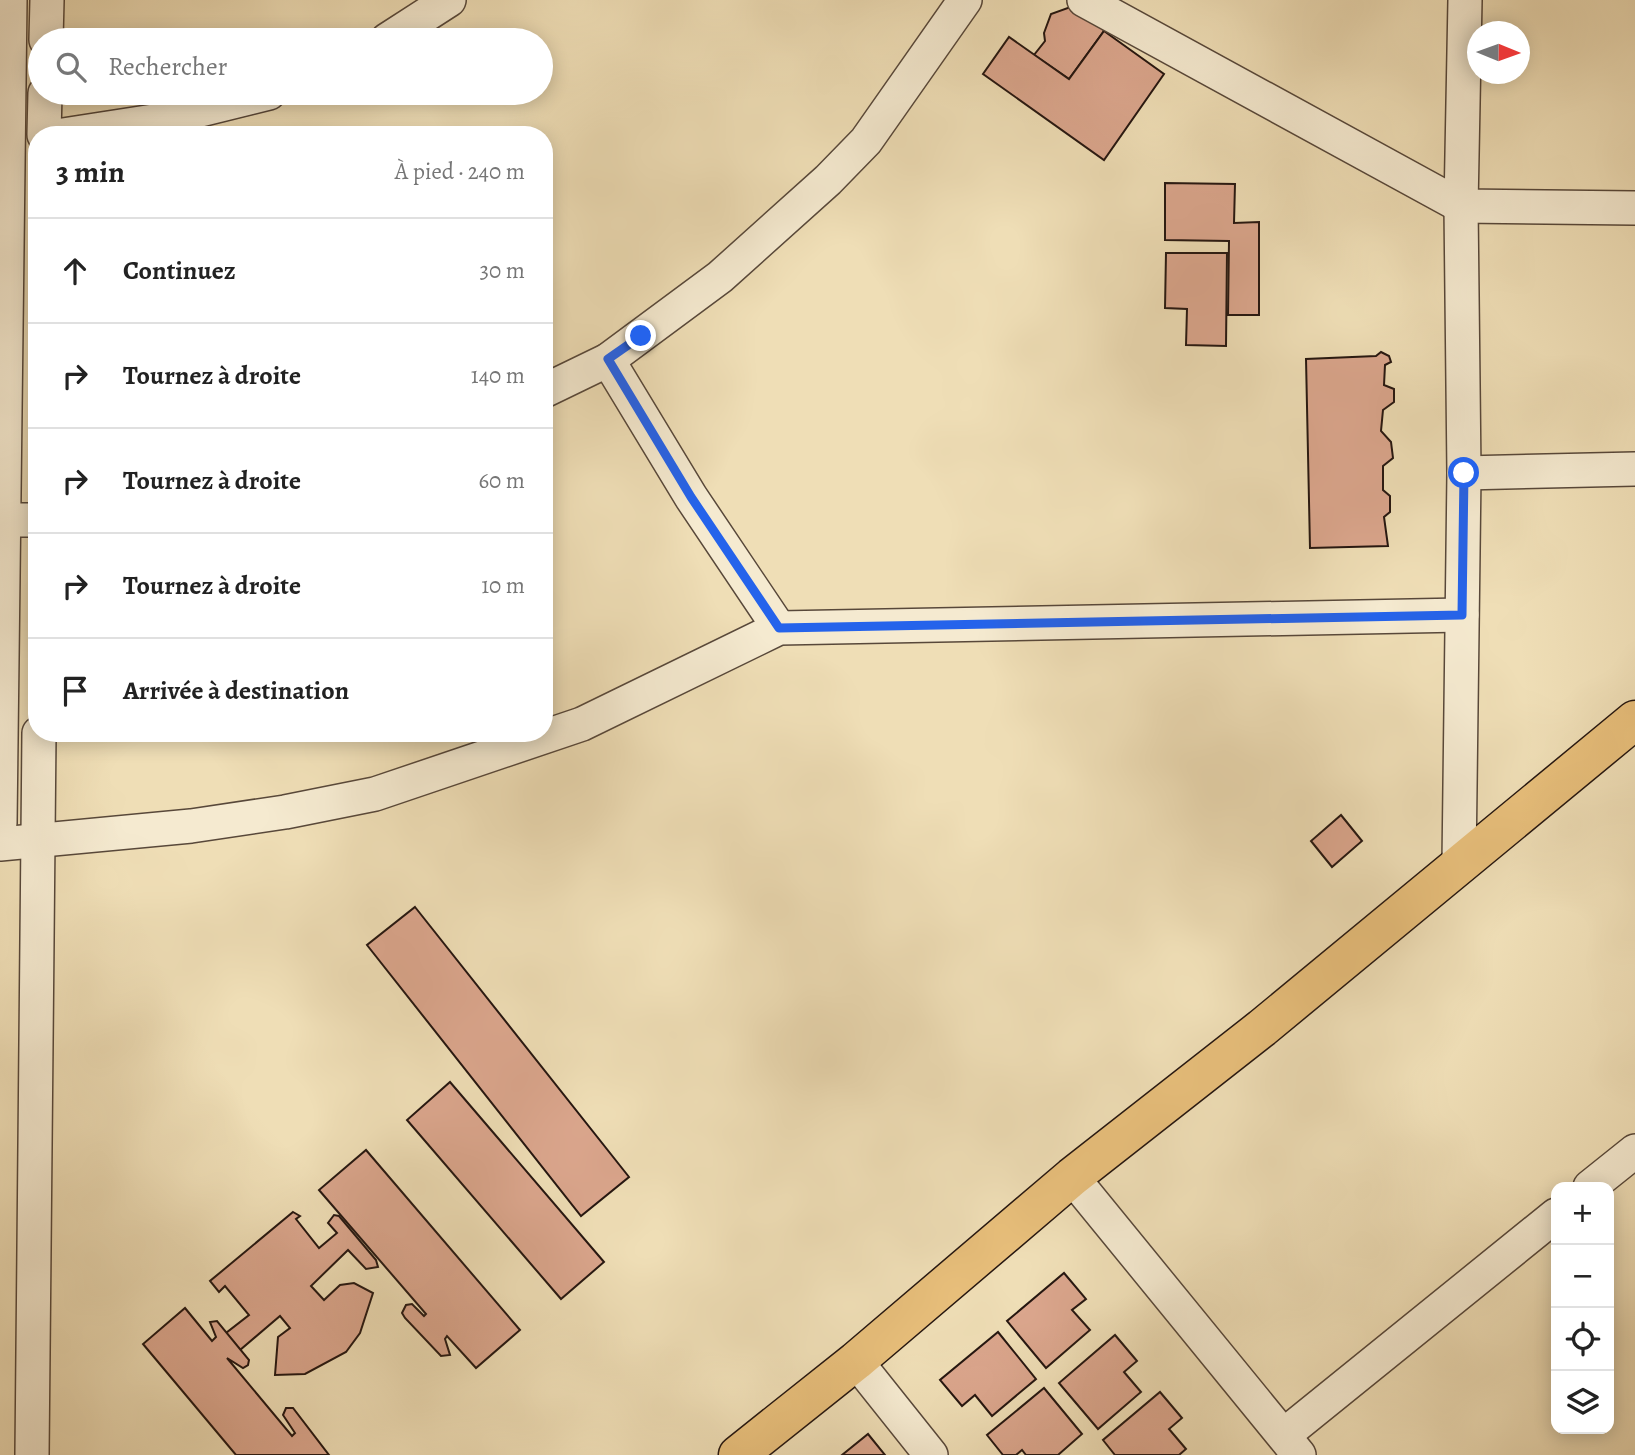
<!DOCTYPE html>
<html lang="fr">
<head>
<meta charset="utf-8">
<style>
  :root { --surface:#fff; --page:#f2f2f2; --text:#222; --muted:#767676; --line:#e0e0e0 }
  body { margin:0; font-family:Alegreya,serif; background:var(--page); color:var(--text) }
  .controls { position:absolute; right:21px; bottom:21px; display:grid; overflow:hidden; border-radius:14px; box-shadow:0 4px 18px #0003 }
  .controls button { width:63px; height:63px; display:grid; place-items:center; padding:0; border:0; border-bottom:2px solid var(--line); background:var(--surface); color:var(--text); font:35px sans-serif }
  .compass { position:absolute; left:1467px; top:21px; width:63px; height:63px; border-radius:50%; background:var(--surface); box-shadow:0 4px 18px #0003; rotate:91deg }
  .stop { position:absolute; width:21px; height:21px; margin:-16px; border:5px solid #2563eb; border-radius:50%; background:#fff }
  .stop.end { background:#2563eb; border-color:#fff; box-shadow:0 2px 7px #0008 }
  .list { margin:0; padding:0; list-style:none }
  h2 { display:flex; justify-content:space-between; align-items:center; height:91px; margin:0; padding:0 28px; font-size:30px }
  h2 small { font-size:23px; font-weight:400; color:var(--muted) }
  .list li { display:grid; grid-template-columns:46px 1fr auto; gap:21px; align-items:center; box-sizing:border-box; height:105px; padding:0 28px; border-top:2px solid var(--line) }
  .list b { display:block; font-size:26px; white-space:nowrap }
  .list em { font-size:23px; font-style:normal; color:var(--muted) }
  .icon { flex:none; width:38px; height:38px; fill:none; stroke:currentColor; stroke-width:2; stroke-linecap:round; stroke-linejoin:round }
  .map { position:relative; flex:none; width:1635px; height:1455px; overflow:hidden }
  .search { position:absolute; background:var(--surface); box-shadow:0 4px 18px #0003; left:28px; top:28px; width:525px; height:77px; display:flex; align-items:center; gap:18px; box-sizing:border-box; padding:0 24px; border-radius:38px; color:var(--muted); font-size:26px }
  .panel { position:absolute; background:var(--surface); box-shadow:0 4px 18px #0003; left:28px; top:126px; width:525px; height:616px; border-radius:28px }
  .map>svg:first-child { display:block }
</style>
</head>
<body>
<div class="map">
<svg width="1635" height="1455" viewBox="0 0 1635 1455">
  <rect width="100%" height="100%" fill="#efdeb6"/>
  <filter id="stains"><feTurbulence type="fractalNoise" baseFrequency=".00286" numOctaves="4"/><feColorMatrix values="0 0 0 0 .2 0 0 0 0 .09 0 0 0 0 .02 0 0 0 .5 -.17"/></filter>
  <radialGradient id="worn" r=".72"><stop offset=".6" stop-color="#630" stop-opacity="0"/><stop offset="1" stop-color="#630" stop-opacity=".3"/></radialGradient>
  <g fill="#dba68d" stroke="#251610" stroke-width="2">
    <path d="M1076,5L1094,14L1104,31L1069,79L1034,55L1045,41L1044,33L1051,14Z"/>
    <path d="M1104,31L1164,74L1104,160L983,74L1009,37L1069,79Z"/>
    <path d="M1165,183L1235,184L1234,223L1259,222V315H1228L1229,241L1165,240Z"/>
    <path d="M1166,253H1227L1226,346L1186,345L1187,309L1165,308Z"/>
    <path d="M1381,352L1389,356L1391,362L1385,365L1384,385L1394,389V402L1383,410L1381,431L1391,442L1393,458L1383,466V490L1390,496V512L1384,517L1388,546L1310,548L1306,359L1376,356Z"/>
    <path d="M1341,815L1362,841L1332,867L1311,841Z"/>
    <path d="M415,907L629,1177L581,1216L367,945Z"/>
    <path d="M450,1082L604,1262L561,1299L407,1120Z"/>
    <path d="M366,1150L520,1330L476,1368L447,1336L445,1339L450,1355L441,1356L405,1318L402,1313L406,1305L412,1304L424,1316L426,1314L319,1190Z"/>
    <path d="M293,1212L300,1216L296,1219L319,1248L337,1233L328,1223L334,1215L339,1216L376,1260L378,1267L366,1269L348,1250L311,1286L324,1300L340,1285L354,1283L373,1293L360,1333L346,1352L305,1374L275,1375L278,1337L290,1328L280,1316L240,1350L226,1333L249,1315L225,1286L219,1292L210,1281Z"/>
    <path d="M1064,1273L1086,1299L1072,1310L1090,1330L1046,1368L1007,1321Z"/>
    <path d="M185,1308L212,1341L216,1337L210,1322L217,1321L249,1360L248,1365L243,1368L227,1358L292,1436L295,1433L283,1415L286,1408H293L329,1455H236L143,1344Z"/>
    <path d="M998,1332L1036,1379L992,1416L975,1395L962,1406L940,1380Z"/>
    <path d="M1115,1335L1137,1361L1124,1372L1141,1392L1098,1429L1059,1383Z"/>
    <path d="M1044,1388L1082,1434L1058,1455H1026L1022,1450L1016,1455H1003L987,1435Z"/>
    <path d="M1160,1392L1182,1418L1169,1429L1186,1449L1179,1455H1115L1103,1440Z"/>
    <path d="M868,1434L885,1455H842Z"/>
  </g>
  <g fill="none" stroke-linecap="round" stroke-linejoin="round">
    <defs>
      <g id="minor">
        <path d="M1084,0L1461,206L1635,208"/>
        <path d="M46,40L47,0"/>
        <path d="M387,40L449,0"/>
        <path d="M44,135L45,93"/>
        <path d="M63,135L160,120L269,93"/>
        <path d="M608,360L691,497L779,628"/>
        <path d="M544,391L608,360L720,277L828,180L866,141L965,0"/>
        <path d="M1464,473L1635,469"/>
        <path d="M0,520H37"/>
        <path d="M0,823L10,0"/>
        <path d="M0,844L191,826L285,812L375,794L582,724L779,628L1462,615"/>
        <path d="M1459,864L1464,473L1461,206L1465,0"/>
        <path d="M1072,1177L1299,1455"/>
        <path d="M1590,1187L1635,1151"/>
        <path d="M856,1361L931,1455"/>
        <path d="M1284,1435L1556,1215"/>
        <path d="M32,1455L39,733"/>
      </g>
      <path id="major" d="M738,1455L856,1361L1072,1177L1262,1028L1635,720"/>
    </defs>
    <use href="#minor" stroke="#58483a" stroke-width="36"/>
    <use href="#major" stroke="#251610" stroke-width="41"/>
    <use href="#minor" stroke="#f5ead0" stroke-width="33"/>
    <use href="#major" stroke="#e8bf7b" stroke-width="38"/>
  </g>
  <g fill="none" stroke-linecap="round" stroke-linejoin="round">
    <path stroke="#2563eb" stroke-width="9" d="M641,336L608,359L691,497L779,628L1462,615L1464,473"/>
  </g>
  <rect width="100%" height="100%" filter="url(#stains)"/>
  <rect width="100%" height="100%" fill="url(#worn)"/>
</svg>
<div class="controls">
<button>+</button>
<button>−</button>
<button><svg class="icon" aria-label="locate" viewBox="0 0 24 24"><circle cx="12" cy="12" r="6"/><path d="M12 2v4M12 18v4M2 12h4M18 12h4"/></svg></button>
<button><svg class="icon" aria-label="layers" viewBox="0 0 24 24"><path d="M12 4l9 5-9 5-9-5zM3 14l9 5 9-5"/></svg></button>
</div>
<svg class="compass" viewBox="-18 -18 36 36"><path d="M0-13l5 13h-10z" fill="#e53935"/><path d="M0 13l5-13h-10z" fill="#767676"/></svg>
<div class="stop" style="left:1464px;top:473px"></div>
<div class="stop end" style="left:641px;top:336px"></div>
<div class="search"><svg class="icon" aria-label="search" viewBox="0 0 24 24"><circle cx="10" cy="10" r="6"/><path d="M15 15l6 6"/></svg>Rechercher</div>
<section class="panel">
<h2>3 min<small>À pied · 240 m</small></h2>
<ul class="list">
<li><svg class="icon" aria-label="ahead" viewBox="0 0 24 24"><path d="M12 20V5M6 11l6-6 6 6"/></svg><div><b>Continuez</b></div><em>30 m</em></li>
<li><svg class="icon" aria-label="right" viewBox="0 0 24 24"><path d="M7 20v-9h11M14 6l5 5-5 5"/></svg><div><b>Tournez à droite</b></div><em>140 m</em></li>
<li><svg class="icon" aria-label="right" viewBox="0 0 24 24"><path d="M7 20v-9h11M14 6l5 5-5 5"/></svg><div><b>Tournez à droite</b></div><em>60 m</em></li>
<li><svg class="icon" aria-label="right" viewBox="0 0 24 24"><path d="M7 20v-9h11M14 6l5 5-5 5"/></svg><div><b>Tournez à droite</b></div><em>10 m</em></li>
<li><svg class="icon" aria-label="arrive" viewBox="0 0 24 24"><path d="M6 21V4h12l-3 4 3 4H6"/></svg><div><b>Arrivée à destination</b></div></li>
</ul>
</section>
</div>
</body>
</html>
